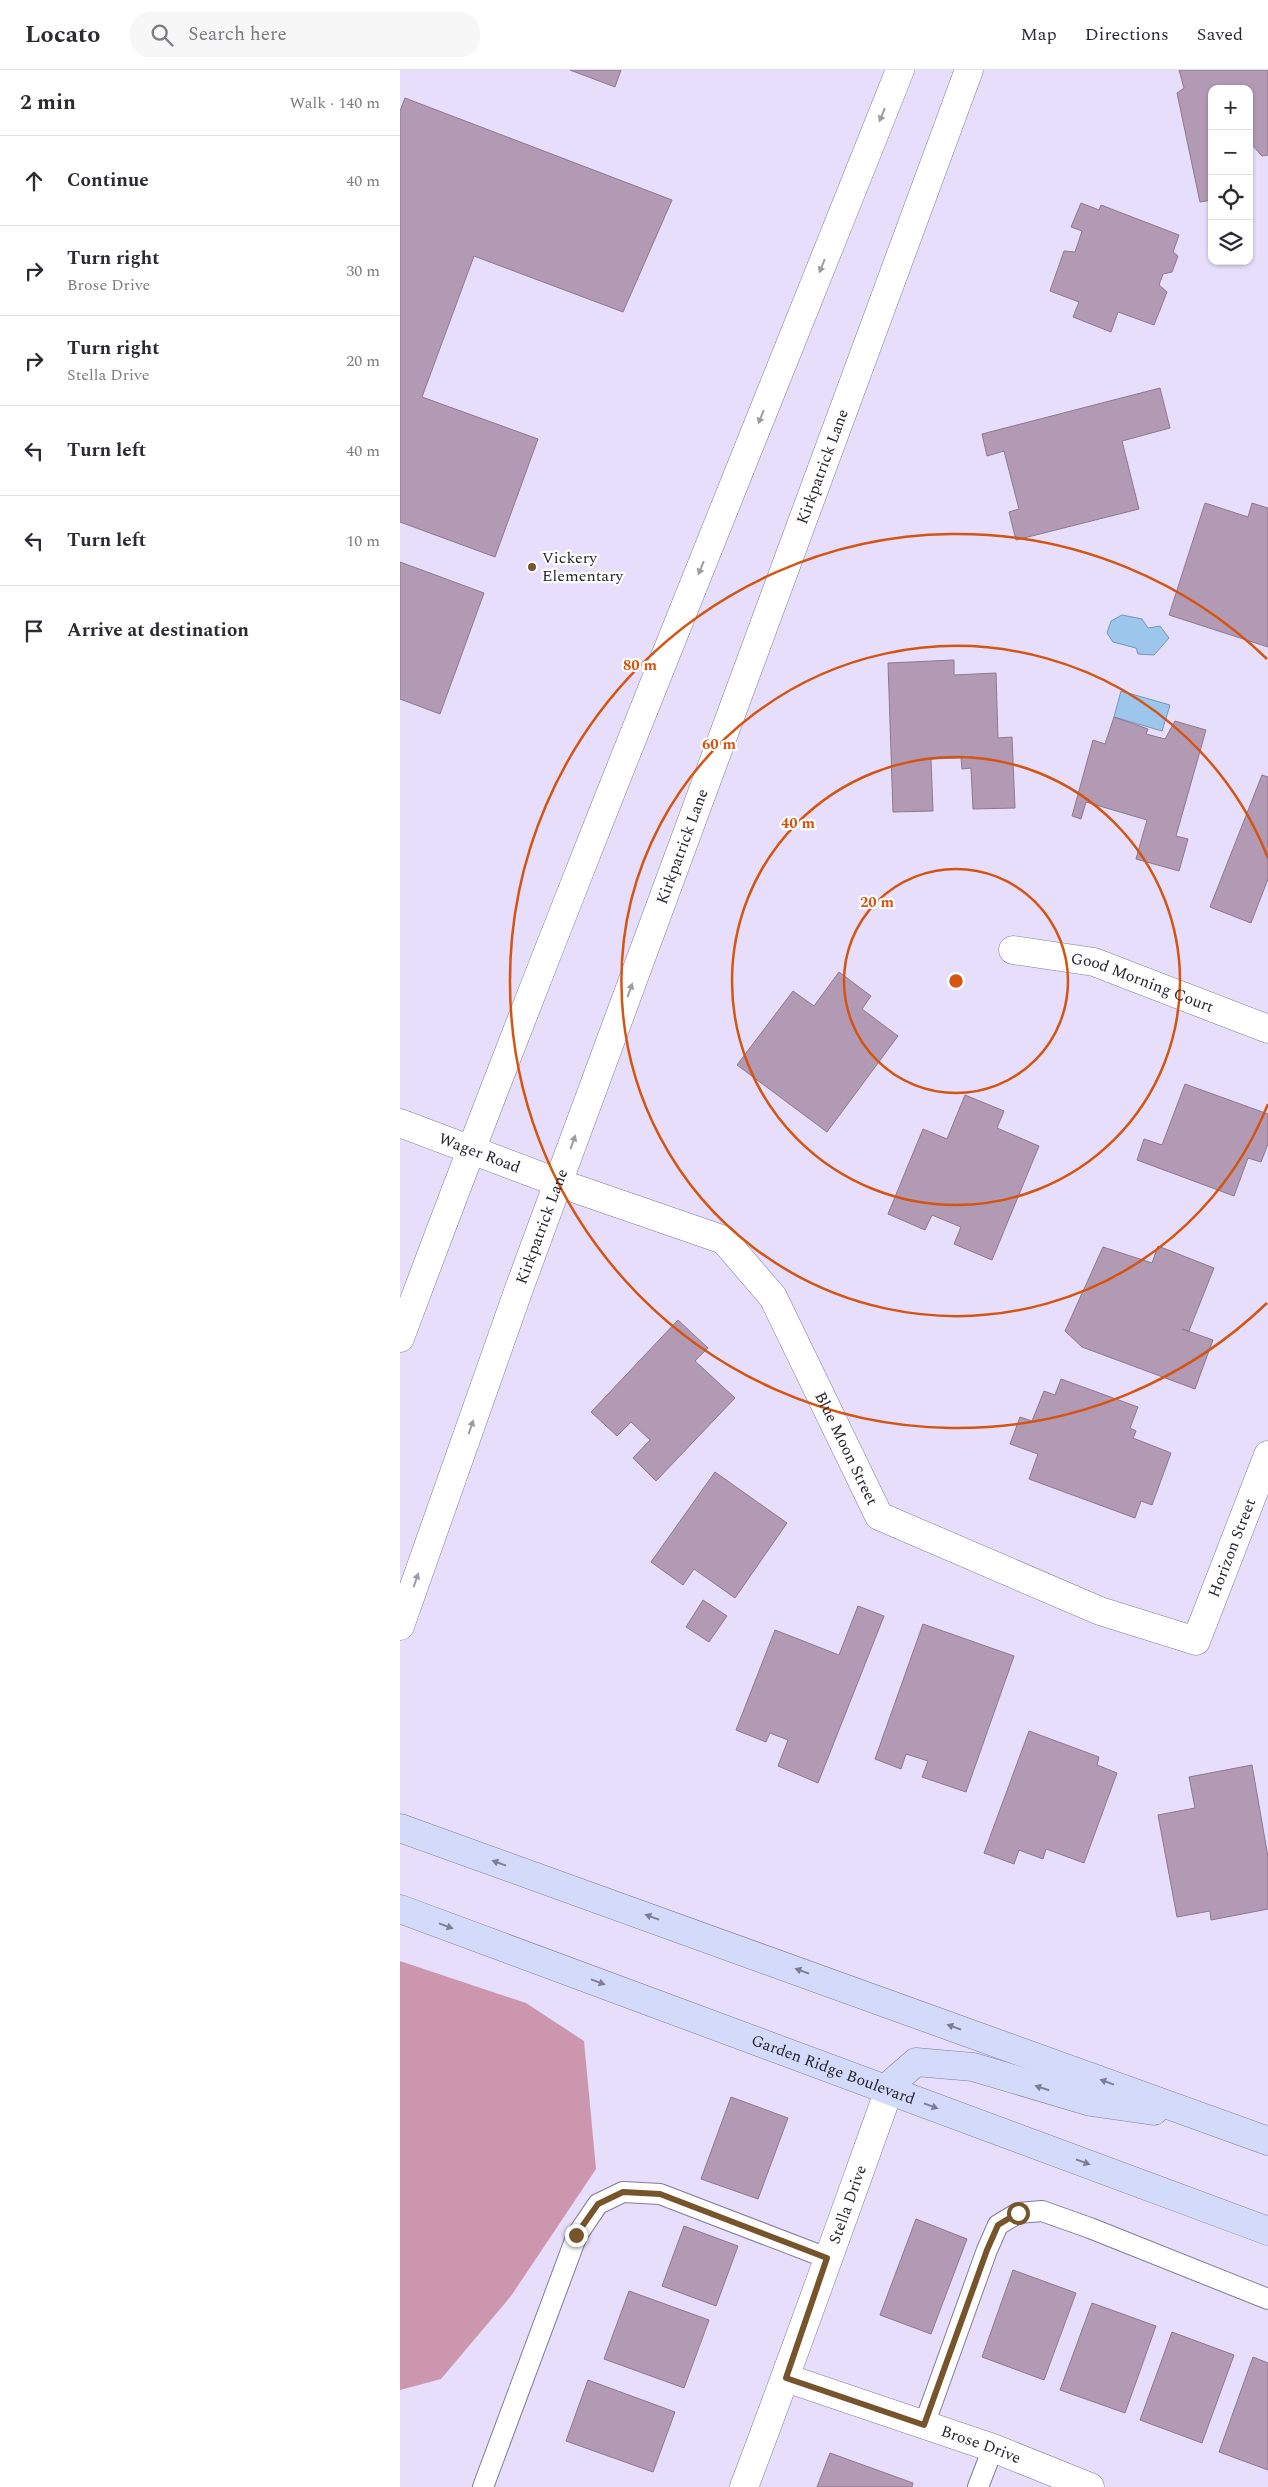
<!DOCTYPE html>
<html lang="en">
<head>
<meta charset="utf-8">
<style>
  :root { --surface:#fff; --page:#f7f7f7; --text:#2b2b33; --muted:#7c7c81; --line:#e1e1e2 }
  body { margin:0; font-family:Spectral,serif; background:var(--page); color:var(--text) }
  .controls { position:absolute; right:15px; top:15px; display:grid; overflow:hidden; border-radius:10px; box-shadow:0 1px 4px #0004 }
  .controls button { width:45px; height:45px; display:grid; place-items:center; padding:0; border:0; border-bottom:1px solid var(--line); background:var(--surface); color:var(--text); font:25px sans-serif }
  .stop { position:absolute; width:15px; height:15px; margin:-11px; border:4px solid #76552c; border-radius:50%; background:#fff }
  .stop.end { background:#76552c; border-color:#fff; box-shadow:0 1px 5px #0008 }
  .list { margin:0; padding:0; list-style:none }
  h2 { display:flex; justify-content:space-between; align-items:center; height:65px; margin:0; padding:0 20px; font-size:21px }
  h2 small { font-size:16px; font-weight:400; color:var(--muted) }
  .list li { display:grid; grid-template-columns:32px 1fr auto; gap:15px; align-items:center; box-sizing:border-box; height:90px; padding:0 20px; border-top:1px solid var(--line) }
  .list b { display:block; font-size:19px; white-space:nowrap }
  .list p { margin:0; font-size:16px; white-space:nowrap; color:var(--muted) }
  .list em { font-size:16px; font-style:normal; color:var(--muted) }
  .icon { flex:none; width:28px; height:28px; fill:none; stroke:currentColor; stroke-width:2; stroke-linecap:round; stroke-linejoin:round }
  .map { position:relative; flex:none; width:868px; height:2417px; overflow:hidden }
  header { display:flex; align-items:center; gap:30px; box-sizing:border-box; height:70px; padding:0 25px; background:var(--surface); border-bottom:1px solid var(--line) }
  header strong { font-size:24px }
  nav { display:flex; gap:28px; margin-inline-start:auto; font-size:18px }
  .search { width:350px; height:45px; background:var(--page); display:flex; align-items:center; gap:12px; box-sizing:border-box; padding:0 18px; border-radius:20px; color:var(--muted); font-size:19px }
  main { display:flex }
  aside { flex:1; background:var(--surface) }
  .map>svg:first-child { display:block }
</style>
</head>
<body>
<header>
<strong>Locato</strong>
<div class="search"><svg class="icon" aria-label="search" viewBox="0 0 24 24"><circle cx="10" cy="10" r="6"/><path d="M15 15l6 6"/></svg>Search here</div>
<nav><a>Map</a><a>Directions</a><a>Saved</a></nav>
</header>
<main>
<aside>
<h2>2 min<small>Walk · 140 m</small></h2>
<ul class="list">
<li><svg class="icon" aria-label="ahead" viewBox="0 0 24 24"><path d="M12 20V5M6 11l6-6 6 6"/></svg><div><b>Continue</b></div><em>40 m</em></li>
<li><svg class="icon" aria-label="right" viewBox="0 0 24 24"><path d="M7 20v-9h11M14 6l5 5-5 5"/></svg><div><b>Turn right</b><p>Brose Drive</p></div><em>30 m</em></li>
<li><svg class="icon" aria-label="right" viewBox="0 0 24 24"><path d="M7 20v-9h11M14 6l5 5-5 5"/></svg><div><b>Turn right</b><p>Stella Drive</p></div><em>20 m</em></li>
<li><svg class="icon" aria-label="left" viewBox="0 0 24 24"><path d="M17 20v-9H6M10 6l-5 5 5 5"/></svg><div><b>Turn left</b></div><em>40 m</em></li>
<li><svg class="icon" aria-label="left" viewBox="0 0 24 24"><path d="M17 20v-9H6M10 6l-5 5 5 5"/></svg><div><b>Turn left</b></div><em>10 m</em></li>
<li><svg class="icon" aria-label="arrive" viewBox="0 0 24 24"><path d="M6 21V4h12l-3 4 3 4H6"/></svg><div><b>Arrive at destination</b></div></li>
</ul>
</aside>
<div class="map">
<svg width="868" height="2417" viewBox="0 0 868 2417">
  <rect width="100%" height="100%" fill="#e6defa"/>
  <path fill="#cc97ae" d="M0,1891L126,1933L184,1971L196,2099L111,2226L41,2309L0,2320Z"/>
  <g fill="#9cc6ec" stroke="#7995b3">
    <path d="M722,545L742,549L748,558L760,556L769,568L754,585L738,584L736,578L713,572L707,563L711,551Z"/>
    <path d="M721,621L770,635L762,661L714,647Z"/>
  </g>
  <g fill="#b39ab4" stroke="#8f7790">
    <path d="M170,0H221L215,17Z"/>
    <path d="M779,0H868V85L862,86L853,76L849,77V19H812V130L800,132L777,23L784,18Z"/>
    <path d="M5,28L272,130L223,242L74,186L22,327L138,369L95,487L0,452V41Z"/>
    <path d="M681,133L699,140L701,135L779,165L773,182L778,186L772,202L763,204L759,215L767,222L754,255L718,242L711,262L673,247L679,232L650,221L664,181L675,182L682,161L671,157Z"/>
    <path d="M760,318L770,358L722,371L739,439L616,470L609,442L619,439L604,381L587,386L582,364Z"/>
    <path d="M805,433L848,447L852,433L868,438V577L769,545Z"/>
    <path d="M0,492L84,523L40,644L0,629Z"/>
    <path d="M554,590V605L596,603L598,668L612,667L615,738L573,739L571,698L562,699L561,688L531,689L533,741L493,742L488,593Z"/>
    <path d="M714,647L748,659L746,664L765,669L775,651L806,660L776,766L788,769L779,801L736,789L747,750L686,732L681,749L672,746L693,670L705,674Z"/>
    <path d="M862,705L868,707V809L851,853L810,837Z"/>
    <path d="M439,902L471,926L462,939L498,966L427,1062L337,995L393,921L414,936Z"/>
    <path d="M785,1014L868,1044V1074L861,1092L848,1088L834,1126L737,1090L744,1069L762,1075Z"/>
    <path d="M565,1025L604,1041L597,1058L639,1076L592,1190L554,1174L561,1157L532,1145L525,1160L488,1144L523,1059L547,1069Z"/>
    <path d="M758,1176L814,1198L789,1261L782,1259L813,1270L795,1319L682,1277L665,1261L703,1177L752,1193Z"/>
    <path d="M278,1250L308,1278L295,1291L335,1328L256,1411L233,1388L250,1370L231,1352L217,1366L191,1342Z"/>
    <path d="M661,1309L738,1337L730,1358L736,1361L733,1368L771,1383L752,1435L741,1431L735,1448L629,1409L638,1384L610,1374L620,1347L632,1351L644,1321L655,1325Z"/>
    <path d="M315,1402L387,1453L335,1528L294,1499L283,1515L251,1492Z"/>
    <path d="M303,1530L327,1546L309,1572L286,1557Z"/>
    <path d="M458,1536L484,1546L418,1713L378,1696L388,1670L370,1663L366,1672L336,1660L375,1560L439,1585Z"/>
    <path d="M523,1554L614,1586L566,1722L522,1707L528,1691L506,1684L501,1699L475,1689Z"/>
    <path d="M629,1661L699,1687L697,1695L717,1703L684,1793L646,1779L643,1789L619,1780L614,1794L584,1783Z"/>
    <path d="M852,1695L868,1787V1839L811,1850L810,1841L777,1847L758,1745L795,1738L789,1707Z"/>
    <path d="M331,2027L388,2048L358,2129L301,2109Z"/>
    <path d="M516,2149L567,2169L531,2264L480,2245Z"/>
    <path d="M284,2156L338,2176L316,2236L262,2216Z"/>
    <path d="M613,2200L676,2223L644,2310L582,2287Z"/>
    <path d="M229,2221L309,2250L284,2318L204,2289Z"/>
    <path d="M692,2233L756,2256L725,2343L660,2320Z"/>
    <path d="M772,2262L834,2285L802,2373L740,2350Z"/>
    <path d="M853,2287L868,2293V2400L819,2382Z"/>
    <path d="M188,2310L275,2342L253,2402L166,2371Z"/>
    <path d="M430,2383L513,2413L512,2417H417Z"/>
  </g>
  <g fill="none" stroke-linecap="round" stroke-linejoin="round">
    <defs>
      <g id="lane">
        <path d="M524,2355L587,2180L598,2155L618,2143L642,2141L690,2158L868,2229"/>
        <path d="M83,2417L177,2165L198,2134L223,2122L260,2124L427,2188"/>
        <path d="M578,2417L593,2378"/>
      </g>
      <g id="street">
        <path id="s1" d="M613,880L694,892L868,959"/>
        <path id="s2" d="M0,1053L159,1113L324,1170L373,1227L479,1446L700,1541L796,1571L868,1385"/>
        <path d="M0,1268C159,842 332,422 500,0"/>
        <path id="s3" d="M0,1556L120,1216L569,0"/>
        <path id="s4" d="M386,2308L593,2378L690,2417"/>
        <path id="s5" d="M344,2417C394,2286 441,2153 489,2020"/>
      </g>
      <g id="secondary">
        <path d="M0,1758L868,2071"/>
        <path id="s6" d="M0,1839L868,2161"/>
        <path d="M489,2020L493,2012L516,1992L573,1997L691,2032L754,2041"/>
      </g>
    </defs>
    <use href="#lane" stroke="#847a99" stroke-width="22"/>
    <use href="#street" stroke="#847a99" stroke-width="29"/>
    <use href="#secondary" stroke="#847a99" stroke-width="29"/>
    <use href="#lane" stroke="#fff" stroke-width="20"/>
    <use href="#street" stroke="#fff" stroke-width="28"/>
    <use href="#secondary" stroke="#d3dafa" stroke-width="28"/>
  </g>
  <defs><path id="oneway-solid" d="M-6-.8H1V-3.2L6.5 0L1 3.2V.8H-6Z" transform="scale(1.25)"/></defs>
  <g fill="#9e9ca1">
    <use href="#oneway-solid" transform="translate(482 45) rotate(112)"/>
    <use href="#oneway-solid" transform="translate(422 196) rotate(112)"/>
    <use href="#oneway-solid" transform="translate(361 347) rotate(112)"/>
    <use href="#oneway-solid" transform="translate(301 498) rotate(112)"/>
    <use href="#oneway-solid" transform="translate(230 920) rotate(-70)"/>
    <use href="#oneway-solid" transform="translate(173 1072) rotate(-70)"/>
    <use href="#oneway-solid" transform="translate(71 1357) rotate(-71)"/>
    <use href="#oneway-solid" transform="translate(16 1510) rotate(-71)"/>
  </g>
  <g fill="#7d7e94">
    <use href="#oneway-solid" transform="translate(99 1793) rotate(-160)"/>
    <use href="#oneway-solid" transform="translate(252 1847) rotate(-160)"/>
    <use href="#oneway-solid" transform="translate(46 1856) rotate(20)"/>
    <use href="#oneway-solid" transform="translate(402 1901) rotate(-160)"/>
    <use href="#oneway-solid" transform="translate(198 1912) rotate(20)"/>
    <use href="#oneway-solid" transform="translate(554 1957) rotate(-160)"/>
    <use href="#oneway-solid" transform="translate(707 2012) rotate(-160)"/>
    <use href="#oneway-solid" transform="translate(642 2018) rotate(-163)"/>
    <use href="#oneway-solid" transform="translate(531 2036) rotate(20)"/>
    <use href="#oneway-solid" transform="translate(683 2092) rotate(20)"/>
  </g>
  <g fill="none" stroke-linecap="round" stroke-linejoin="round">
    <path stroke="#76552c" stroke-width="6" d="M176,2165L198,2134L223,2122L260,2124L427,2188L386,2308L524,2355L587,2180L598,2155L618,2143"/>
  </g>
  <g fill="none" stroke="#d55410" stroke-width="2.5">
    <circle cx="556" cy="911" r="112"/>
    <circle cx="556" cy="911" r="224"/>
    <path d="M868 1034A335 335 0 1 1 868 788"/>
    <path d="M867 1233A447 447 0 1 1 867 589"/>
  </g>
  <circle fill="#76552c" stroke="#fff" stroke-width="2" cx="132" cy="497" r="5"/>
  <g text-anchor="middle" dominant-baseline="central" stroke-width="4.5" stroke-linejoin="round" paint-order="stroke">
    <g font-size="16" fill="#27232f" stroke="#fff">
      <text stroke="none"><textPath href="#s3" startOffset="1234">Kirkpatrick Lane</textPath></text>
      <text stroke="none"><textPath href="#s3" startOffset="829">Kirkpatrick Lane</textPath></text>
      <text stroke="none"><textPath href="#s1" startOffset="134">Good Morning Court</textPath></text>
      <text stroke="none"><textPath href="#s2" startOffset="85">Wager Road</textPath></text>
      <text stroke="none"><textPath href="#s3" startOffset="424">Kirkpatrick Lane</textPath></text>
      <text stroke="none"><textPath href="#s2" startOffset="588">Blue Moon Street</textPath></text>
      <text stroke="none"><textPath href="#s2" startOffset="1104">Horizon Street</textPath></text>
      <text stroke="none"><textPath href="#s6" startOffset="462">Garden Ridge Boulevard</textPath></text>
      <text stroke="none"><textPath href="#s5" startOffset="301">Stella Drive</textPath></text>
      <text stroke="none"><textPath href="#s4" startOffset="206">Brose Drive</textPath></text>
    </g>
    <g font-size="16" fill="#27232f" stroke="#fff" text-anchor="start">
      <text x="142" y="488">Vickery<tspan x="142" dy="18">Elementary</tspan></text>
    </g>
  </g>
  <circle cx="556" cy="911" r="8" fill="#d55410" stroke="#fff" stroke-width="2.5"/>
  <g font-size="15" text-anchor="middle" font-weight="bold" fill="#d55410" stroke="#fff" stroke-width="4.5" stroke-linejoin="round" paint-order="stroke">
    <text x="240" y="600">80 m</text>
    <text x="319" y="679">60 m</text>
    <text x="398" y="758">40 m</text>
    <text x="477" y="837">20 m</text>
  </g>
</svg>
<div class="controls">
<button>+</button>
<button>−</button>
<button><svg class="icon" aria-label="locate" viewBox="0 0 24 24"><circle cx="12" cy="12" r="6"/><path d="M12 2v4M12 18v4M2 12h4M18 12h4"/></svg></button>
<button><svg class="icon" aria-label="layers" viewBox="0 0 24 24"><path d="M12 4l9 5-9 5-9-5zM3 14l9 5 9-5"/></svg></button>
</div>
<div class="stop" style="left:618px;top:2143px"></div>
<div class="stop end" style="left:176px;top:2165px"></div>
</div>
</main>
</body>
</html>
